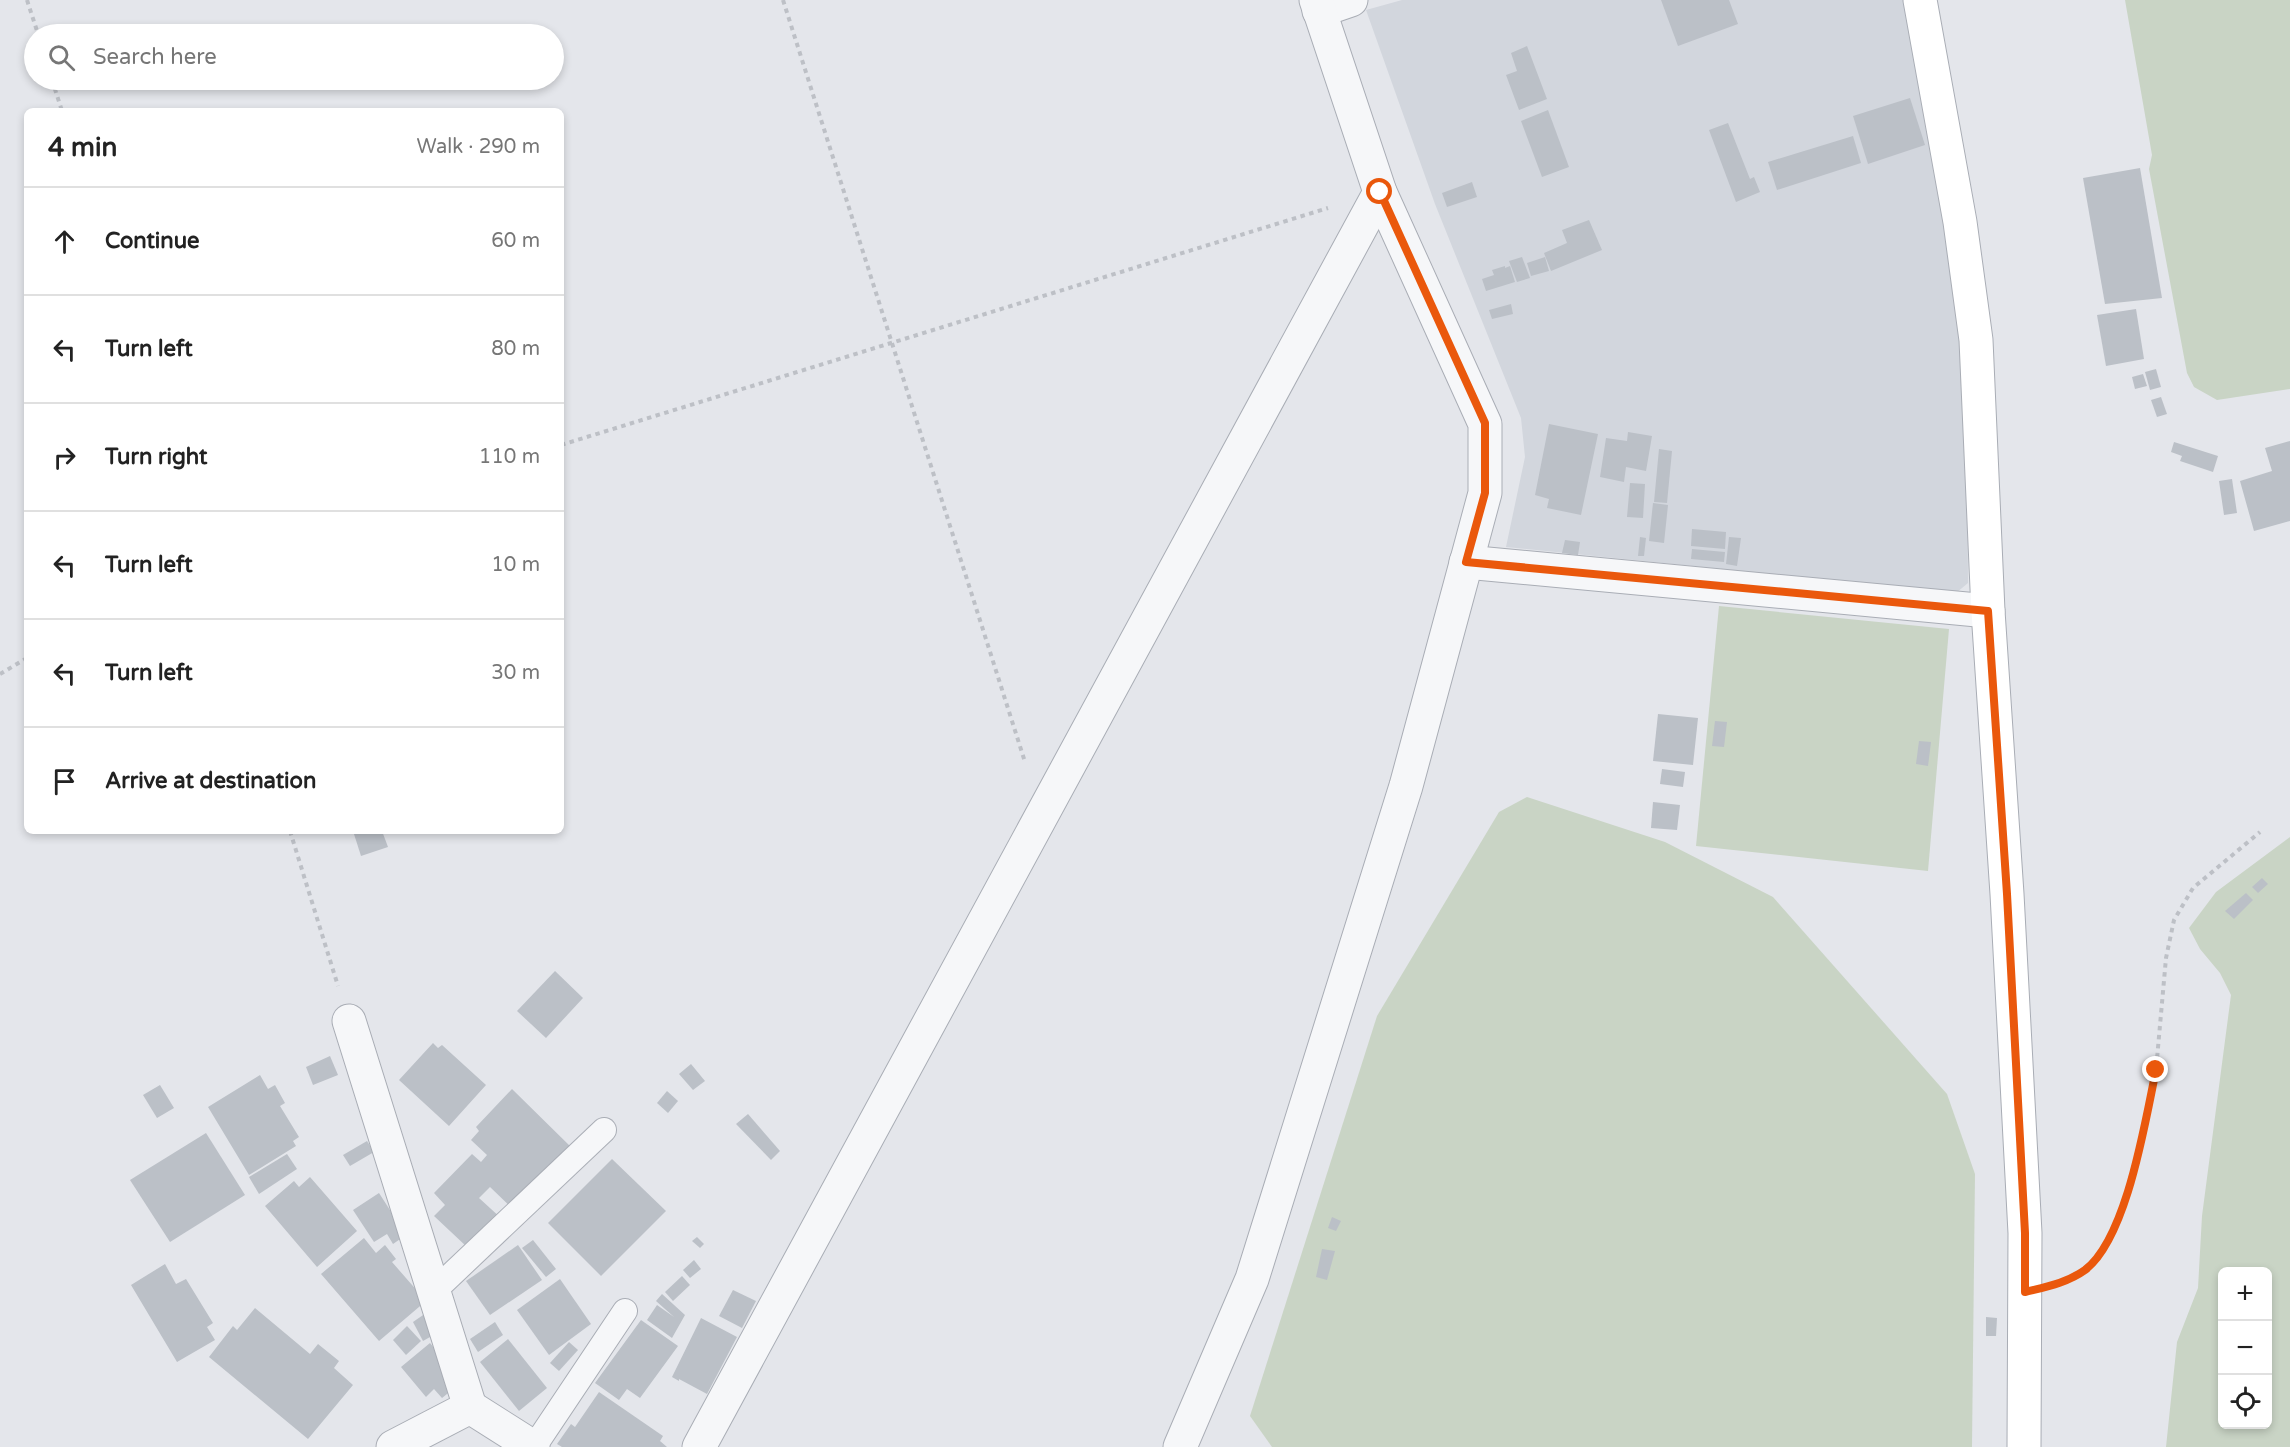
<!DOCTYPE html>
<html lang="en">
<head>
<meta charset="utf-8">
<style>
  :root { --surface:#fff; --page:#f6f6f6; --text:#222; --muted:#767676; --line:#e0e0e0 }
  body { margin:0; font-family:"Varela Round",sans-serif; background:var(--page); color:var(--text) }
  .controls { position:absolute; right:18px; bottom:18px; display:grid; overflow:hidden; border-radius:9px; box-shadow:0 3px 9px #0003 }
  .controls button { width:54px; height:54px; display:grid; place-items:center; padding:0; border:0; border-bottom:2px solid var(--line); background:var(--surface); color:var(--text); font:30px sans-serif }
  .stop { position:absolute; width:18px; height:18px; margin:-14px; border:4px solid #ea580c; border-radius:50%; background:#fff }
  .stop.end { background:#ea580c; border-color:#fff; box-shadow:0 2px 6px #0008 }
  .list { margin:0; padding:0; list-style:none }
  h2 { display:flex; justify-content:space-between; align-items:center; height:78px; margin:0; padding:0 24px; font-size:26px }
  h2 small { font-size:20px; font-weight:400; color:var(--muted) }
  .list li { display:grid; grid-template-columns:39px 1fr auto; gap:18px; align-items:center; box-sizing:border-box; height:108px; padding:0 24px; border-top:2px solid var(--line) }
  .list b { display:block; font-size:22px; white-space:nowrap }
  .list em { font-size:20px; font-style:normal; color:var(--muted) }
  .icon { flex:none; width:33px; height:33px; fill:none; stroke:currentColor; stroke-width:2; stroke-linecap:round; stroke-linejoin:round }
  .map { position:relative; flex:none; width:2290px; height:1447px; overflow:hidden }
  .search { position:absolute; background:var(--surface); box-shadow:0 3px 9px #0003; left:24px; top:24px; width:540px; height:66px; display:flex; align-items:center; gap:15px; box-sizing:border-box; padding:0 21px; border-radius:33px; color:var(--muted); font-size:22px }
  .panel { position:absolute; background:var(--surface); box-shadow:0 3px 9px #0003; left:24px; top:108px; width:540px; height:726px; border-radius:9px }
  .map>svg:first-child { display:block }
</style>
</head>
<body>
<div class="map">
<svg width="2290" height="1447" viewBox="0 0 2290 1447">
  <rect width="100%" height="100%" fill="#e4e6eb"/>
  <path fill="#d2d6dd" d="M1402,0H1904L1950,220L1967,446L1968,583L1956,593L1506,547L1525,457L1521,418L1435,204L1366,10Z"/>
  <g fill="#c9d4c5" fill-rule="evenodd">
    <path d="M2125,0H2290V389L2217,400L2194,387L2187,373L2149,169L2152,155Z"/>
    <path d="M1719,606L1949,629L1928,871L1696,846Z"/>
    <path d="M1527,797L1665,842L1773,897L1947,1094L1975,1174L1972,1447H1272L1250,1416L1377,1016L1499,812Z"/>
    <path d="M2290,837V1447H2166L2177,1342L2198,1288L2202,1216L2231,995L2220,973L2200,949L2189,928L2216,892ZM2222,1272H2268V1424H2222Z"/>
  </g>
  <g fill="#bbc0c7">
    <path d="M1661,0H1729L1738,24L1678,46Z"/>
    <path d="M1527,46L1547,99L1519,110L1506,75L1517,71L1511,53Z"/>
    <path d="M1910,98L1925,145L1868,164L1853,116Z"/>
    <path d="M1548,110L1569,167L1542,177L1521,121Z"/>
    <path d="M1728,123L1750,179L1754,177L1760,192L1736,202L1709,130Z"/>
    <path d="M1853,136L1861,163L1777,190L1768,162Z"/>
    <path d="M2140,168L2162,298L2105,304L2083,178Z"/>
    <path d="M1472,182L1477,197L1447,207L1442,193Z"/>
    <path d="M1589,220L1602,250L1551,271L1544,253L1567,243L1562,230Z"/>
    <path d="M1522,257L1530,278L1517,282L1509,261Z"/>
    <path d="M1545,257L1549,271L1531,276L1527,263Z"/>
    <path d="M1505,266V268L1510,266L1515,282L1486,291L1482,279L1494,275L1492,270Z"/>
    <path d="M1511,304L1513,314L1492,319L1489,310Z"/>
    <path d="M2136,309L2144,359L2106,366L2097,315Z"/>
    <path d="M2156,369L2161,387L2150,390L2145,372Z"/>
    <path d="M2143,374L2147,386L2135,389L2132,377Z"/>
    <path d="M2161,397L2167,414L2157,417L2151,400Z"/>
    <path d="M1549,424L1598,434L1581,515L1547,508L1549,499L1535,495Z"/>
    <path d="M1628,432L1652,436L1646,471L1626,467L1624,482L1600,477L1606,438L1627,441Z"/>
    <path d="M2290,441V521L2254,531L2240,481L2272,471L2265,448Z"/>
    <path d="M2174,442L2218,456L2213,472L2180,461L2182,456L2171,452Z"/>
    <path d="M1659,449L1672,451L1667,503L1654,502Z"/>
    <path d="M2232,479L2237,513L2224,515L2219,481Z"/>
    <path d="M1630,483L1645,484L1643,518L1627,517Z"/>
    <path d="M1653,503L1668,505L1664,543L1649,541Z"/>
    <path d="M1692,529L1726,532L1725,549L1691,546Z"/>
    <path d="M1640,537L1646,538L1644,556H1638Z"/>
    <path d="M1729,537L1741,538L1737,566L1726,564Z"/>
    <path d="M1565,540L1580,542L1578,555L1562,553Z"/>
    <path d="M1692,549L1725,552L1724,562L1691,559Z"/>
    <path d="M1658,714L1698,718L1693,765L1653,761Z"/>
    <path d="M1715,721L1727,722L1724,747L1712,746Z"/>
    <path d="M1919,741L1931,742L1928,766L1916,764Z"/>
    <path d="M1662,769L1685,772L1683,787L1660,784Z"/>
    <path d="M1653,802L1680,805L1677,830L1651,828Z"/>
    <path d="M363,831H382L388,847L361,856L354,834Z"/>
    <path d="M2262,878L2268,884L2258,893L2252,887Z"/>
    <path d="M2246,893L2253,900L2234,919L2225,911Z"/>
    <path d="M555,971L583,998L546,1038L517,1011Z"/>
    <path d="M433,1043L438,1048L442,1045L486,1085L449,1126L399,1080Z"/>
    <path d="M330,1056L338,1075L313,1085L306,1067Z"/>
    <path d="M691,1064L705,1081L693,1090L679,1074Z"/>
    <path d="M260,1075L268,1089L275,1085L285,1103L280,1106L299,1137L293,1141L296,1146L249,1175L208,1107Z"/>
    <path d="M160,1085L174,1108L157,1118L143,1095Z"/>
    <path d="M512,1089L573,1149L514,1210L490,1187L479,1198L502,1219L467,1247L434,1216L445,1205L434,1193L472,1154L481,1162L487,1155L471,1140L479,1131L476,1127Z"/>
    <path d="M667,1091L678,1101L668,1113L657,1103Z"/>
    <path d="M748,1114L780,1151L771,1160L736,1124Z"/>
    <path d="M206,1133L245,1195L170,1242L130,1180Z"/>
    <path d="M367,1141L374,1152L350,1166L343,1155Z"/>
    <path d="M287,1154L297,1169L259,1194L249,1177Z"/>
    <path d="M612,1159L666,1211L601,1276L548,1223Z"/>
    <path d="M310,1177L357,1231L317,1267L265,1206L294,1181L299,1187Z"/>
    <path d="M379,1193L406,1235L393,1244L387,1234L374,1242L353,1210Z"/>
    <path d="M1332,1217L1341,1221L1336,1231L1328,1228Z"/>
    <path d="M697,1237L704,1244L700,1248L692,1241Z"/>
    <path d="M364,1238L376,1253L385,1245L396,1259L392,1262L426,1301L379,1341L321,1274Z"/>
    <path d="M533,1240L556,1269L546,1277L522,1248Z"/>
    <path d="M518,1245L542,1280L490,1315L466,1281Z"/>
    <path d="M1322,1249L1335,1251L1327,1280L1316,1277Z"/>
    <path d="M694,1260L701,1269L690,1278L683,1270Z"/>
    <path d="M165,1264L176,1284L186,1279L213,1323L207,1327L215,1340L177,1362L131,1285Z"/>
    <path d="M682,1276L690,1285L673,1301L665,1292Z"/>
    <path d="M560,1279L591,1324L549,1355L517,1310Z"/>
    <path d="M733,1290L756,1301L742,1328L719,1316Z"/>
    <path d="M662,1294L685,1315L672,1338L647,1320L657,1305L674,1317L656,1301Z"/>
    <path d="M255,1308L310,1354L318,1344L339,1361L334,1368L353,1385L308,1439L209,1357L233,1326L237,1330Z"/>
    <path d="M426,1313L437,1333L423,1341L413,1322Z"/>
    <path d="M1986,1317L1997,1318L1996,1336H1986Z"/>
    <path d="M701,1318L737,1337L707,1394L679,1379V1381L672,1377Z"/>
    <path d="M641,1320L678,1346L640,1398L627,1389L619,1400L595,1383Z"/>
    <path d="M495,1322L503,1335L478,1352L470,1339Z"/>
    <path d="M407,1326L421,1341L406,1355L393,1340Z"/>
    <path d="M508,1339L547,1388L519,1411L480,1362Z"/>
    <path d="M569,1342L578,1350L559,1371L550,1363Z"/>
    <path d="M430,1343L448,1365L457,1386L442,1398L434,1389L426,1397L401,1367Z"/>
    <path d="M599,1392L663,1436L660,1441L667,1447H562L557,1444L571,1424L575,1427Z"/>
  </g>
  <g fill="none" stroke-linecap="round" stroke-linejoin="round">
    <defs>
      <g id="lane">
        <path d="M433,1292L604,1130"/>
        <path d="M534,1447L625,1311"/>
      </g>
      <g id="street">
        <path d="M1319,11L1351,0"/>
        <path d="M1466,562L1988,611"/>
        <path d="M349,1021L470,1407"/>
        <path d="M393,1447L470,1407L533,1447"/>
        <path d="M699,1447L1380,192"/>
        <path d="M1180,1447L1252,1279L1406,786L1485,493V424L1380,192L1316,0"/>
      </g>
      <path id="secondary" d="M1920,0L1960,222L1976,340L1988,611L2007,894L2025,1233L2024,1447"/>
    </defs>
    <use href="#lane" stroke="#a9adb5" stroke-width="26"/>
    <use href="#street" stroke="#a9adb5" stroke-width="35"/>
    <use href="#secondary" stroke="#a9adb5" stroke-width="35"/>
    <g stroke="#bdc0c6" stroke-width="4" stroke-dasharray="4.5 4.5" stroke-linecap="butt">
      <path d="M27,0L38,34"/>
      <path d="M783,0L1025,762"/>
      <path d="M52,80L62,111"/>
      <path d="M561,445L1328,208"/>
      <path d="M0,674L27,658"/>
      <path d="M290,831L338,986"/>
      <path d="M2064,1281L2085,1270L2104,1249L2118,1223L2144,1128L2156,1070L2166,958L2174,920L2193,888L2260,832"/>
    </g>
    <use href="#lane" stroke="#f6f7f9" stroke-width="24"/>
    <use href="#street" stroke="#f6f7f9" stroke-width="33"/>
    <use href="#secondary" stroke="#fff" stroke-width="33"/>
  </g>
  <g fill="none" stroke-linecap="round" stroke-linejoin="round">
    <path stroke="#ea580c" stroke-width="8" d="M1380,192L1485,423V493L1466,562L1988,611L2007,894L2025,1233V1292C2045,1287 2067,1283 2085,1270C2127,1238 2145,1122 2156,1070"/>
  </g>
</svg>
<div class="controls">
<button>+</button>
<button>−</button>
<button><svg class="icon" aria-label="locate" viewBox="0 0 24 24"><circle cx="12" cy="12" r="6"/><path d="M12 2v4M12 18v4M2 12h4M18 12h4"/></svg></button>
</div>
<div class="stop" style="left:1380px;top:192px"></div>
<div class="stop end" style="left:2156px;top:1070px"></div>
<div class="search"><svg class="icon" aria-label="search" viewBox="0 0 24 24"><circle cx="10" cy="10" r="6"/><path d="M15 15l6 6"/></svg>Search here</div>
<section class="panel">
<h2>4 min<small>Walk · 290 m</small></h2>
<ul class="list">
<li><svg class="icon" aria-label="ahead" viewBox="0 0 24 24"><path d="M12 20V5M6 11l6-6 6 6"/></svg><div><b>Continue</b></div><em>60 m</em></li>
<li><svg class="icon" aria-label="left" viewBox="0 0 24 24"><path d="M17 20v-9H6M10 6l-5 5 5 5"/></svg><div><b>Turn left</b></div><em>80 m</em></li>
<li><svg class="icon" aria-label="right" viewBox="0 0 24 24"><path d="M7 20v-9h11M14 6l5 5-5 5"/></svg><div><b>Turn right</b></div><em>110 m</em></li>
<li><svg class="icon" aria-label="left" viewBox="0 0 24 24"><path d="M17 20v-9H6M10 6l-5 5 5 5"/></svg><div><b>Turn left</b></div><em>10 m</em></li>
<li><svg class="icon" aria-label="left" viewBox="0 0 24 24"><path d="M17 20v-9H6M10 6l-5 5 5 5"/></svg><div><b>Turn left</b></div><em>30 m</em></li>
<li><svg class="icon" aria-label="arrive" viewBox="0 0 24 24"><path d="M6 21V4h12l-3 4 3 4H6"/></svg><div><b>Arrive at destination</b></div></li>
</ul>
</section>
</div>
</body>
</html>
